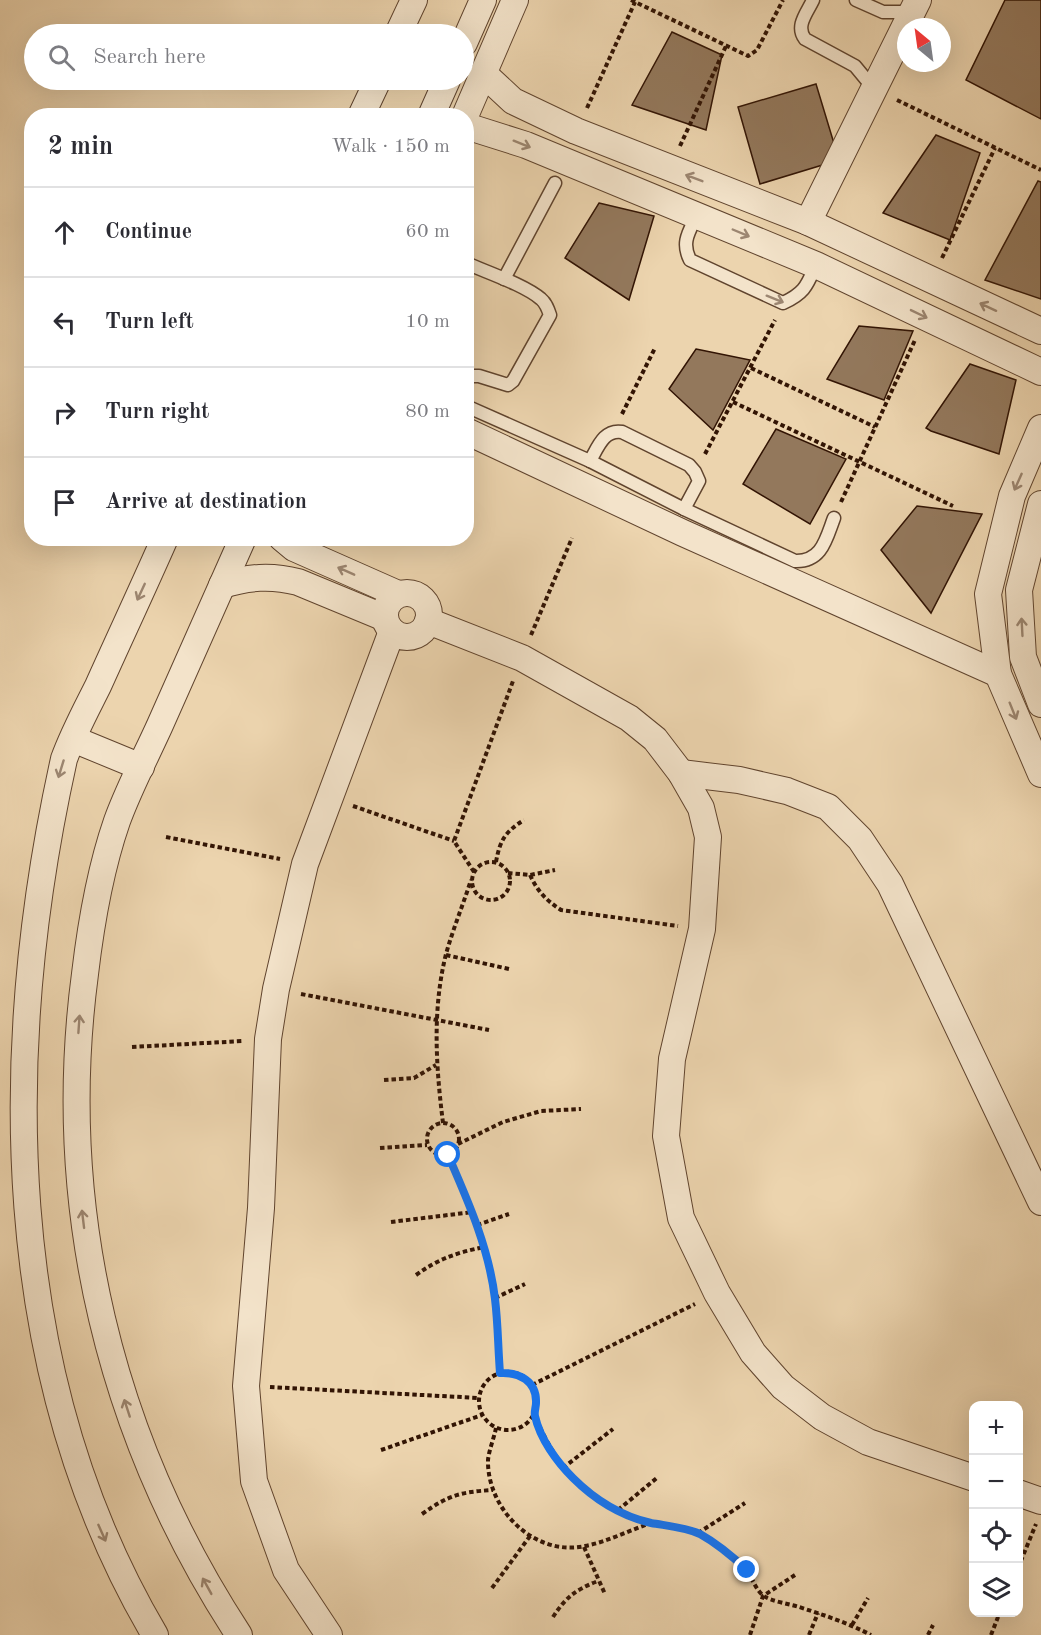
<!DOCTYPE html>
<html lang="en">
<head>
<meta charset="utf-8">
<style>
  :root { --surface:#fff; --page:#f7f7f7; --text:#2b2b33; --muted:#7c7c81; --line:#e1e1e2 }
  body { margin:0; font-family:"Old Standard TT",serif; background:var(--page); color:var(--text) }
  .controls { position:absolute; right:18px; bottom:18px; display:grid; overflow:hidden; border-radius:12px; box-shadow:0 6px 24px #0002 }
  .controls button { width:54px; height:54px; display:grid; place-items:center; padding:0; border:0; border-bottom:2px solid var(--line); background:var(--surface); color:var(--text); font:30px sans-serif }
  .compass { position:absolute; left:897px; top:18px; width:54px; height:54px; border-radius:50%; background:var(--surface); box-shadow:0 6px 24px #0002; rotate:331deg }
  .stop { position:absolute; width:18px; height:18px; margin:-14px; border:4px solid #1a73e8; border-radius:50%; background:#fff }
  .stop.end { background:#1a73e8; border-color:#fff; box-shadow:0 2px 6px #0008 }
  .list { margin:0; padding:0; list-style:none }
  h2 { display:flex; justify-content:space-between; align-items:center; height:78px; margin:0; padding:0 24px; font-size:26px }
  h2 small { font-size:20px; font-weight:400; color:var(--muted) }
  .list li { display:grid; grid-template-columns:39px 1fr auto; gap:18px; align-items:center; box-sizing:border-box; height:90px; padding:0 24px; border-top:2px solid var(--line) }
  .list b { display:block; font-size:22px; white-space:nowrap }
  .list em { font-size:20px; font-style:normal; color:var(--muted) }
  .icon { flex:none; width:33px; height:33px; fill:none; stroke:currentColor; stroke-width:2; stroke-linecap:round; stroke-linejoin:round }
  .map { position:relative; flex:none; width:1041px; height:1635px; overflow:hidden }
  .search { position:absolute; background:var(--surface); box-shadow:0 6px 24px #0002; left:24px; top:24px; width:450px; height:66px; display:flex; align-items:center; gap:15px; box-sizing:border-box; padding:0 21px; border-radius:33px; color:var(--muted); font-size:22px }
  .panel { position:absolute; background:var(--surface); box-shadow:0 6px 24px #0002; left:24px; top:108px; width:450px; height:438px; border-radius:24px }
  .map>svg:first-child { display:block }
</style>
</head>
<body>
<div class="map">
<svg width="1041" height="1635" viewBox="0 0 1041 1635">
  <rect width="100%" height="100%" fill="#ecd4ae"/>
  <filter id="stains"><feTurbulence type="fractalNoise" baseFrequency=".00333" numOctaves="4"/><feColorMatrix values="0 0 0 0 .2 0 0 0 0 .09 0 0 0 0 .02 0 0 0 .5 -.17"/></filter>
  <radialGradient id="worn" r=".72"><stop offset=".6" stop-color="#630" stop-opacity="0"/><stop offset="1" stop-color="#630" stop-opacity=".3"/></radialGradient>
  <g fill="#93785c" stroke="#321404" stroke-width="1.5">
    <path d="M1005,0H1041V119L966,80Z"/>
    <path d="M672,32L722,55L706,130L632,105Z"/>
    <path d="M816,84L839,160L760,184L738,107Z"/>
    <path d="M936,135L980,153L950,240L883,213Z"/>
    <path d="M1038,181L1041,182V299L985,280Z"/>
    <path d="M599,203L654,216L629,300L565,258Z"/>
    <path d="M859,326L913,331L884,400L827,379Z"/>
    <path d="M696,349L750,360L713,430L669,389Z"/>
    <path d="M970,364L1016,380L999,454L931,431L926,428Z"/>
    <path d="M776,429L846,459L810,524L743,484Z"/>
    <path d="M917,506L982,514L931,613L881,550Z"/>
  </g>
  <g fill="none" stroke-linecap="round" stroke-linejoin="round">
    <defs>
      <g id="service">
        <path d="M813,0C807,13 795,26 805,39L855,66L874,89"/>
        <path d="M856,0L883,12H913"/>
        <path d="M697,215C689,232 681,242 690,260L783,303C805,293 807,285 816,265"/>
        <path d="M466,263C486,272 525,285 541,299C546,303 548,309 550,315L513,381L508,385L479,376H466"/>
        <path d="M504,279L555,183"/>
        <path d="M466,406L590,461L684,509L795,561C822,562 826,539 834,518"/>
        <path d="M590,461C598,447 604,429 622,432L689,465L695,472L699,481L684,509"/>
      </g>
      <g id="minor">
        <path d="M398,34L414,0"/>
        <path d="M464,43L483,0"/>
        <path d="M484,74L513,101L576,131L808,222L1041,331"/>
        <path d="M361,116L378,80"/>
        <path d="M431,116L447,80"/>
        <path d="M465,116L515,0"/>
        <path d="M466,126L526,145L816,265L1041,372"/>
        <path d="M808,222L918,0"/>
        <path d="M1041,428L1012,496L988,594L998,674L1041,774"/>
        <path d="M466,431L683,533L998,674"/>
        <path d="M1041,504L1019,590L1023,657L1041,704"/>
        <path d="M282,538L294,548L398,594"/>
        <path d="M222,585C248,577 271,575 298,582L385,618"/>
        <circle cx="407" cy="615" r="22"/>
        <path d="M428,621L522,658L629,718L655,739L681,773L701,808L708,837L702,929L672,1059L666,1136L681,1218L717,1293L753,1353L783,1387L822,1417L868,1442L974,1478"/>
        <path d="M73,739L141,767"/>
        <path d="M681,773L739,780L787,791L828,807L860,839L890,884L1041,1202"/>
        <path d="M1018,1493L1041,1501"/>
        <path d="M155,1635C0,1373 0,1048 64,759C73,734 86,710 98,686C120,637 143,588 165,538"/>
        <path d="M239,1635C110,1438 54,1208 85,974C91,923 100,870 117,821C129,788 146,756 160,725C187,663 215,601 243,538"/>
        <path d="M329,1635L286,1570L254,1481L246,1386L261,1208L268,1039L276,989L305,864L392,631"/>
      </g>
    </defs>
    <use href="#service" stroke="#60442e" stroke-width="15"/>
    <use href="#minor" stroke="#60442e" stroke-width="28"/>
    <g stroke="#321404" stroke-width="4" stroke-dasharray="4.5 3" stroke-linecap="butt">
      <path d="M631,0L748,56L757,50L783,0"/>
      <path d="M897,100L1041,170"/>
      <path d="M587,108L635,2"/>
      <path d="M680,146L726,46"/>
      <path d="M942,258L995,148"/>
      <path d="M751,368L875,427"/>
      <path d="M733,402L953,506"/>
      <path d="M622,414L655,348"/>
      <path d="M705,454L775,320"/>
      <path d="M841,502L915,340"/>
      <path d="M531,635L572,538"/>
      <path d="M353,806L454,841"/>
      <path d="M166,837L280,859"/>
      <circle cx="491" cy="881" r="19"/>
      <path d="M496,862C500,840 505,832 524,820"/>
      <path d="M474,872L454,841L513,681"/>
      <path d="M508,873L530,875L555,870"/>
      <path d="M530,875C538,892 546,900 561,910L678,926"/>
      <path d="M446,955L509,969"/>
      <path d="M301,994L489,1030"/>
      <path d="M132,1047L243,1041"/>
      <path d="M384,1080L414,1078L436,1065"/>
      <circle cx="443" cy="1139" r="16"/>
      <path d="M443,1123C436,1067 432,1010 446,954C453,929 463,905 471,880"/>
      <path d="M458,1144L503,1122L541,1111L581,1109"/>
      <path d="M380,1148L427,1145"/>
      <path d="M448,1155C468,1202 489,1248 495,1299C498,1323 498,1348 500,1373"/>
      <path d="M391,1222L473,1212"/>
      <path d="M477,1225L509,1214"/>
      <path d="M416,1275C440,1258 456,1253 484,1247"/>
      <path d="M495,1298L525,1284"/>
      <circle cx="508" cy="1401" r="29"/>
      <path d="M532,1385L695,1304"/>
      <path d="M270,1387L479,1398"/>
      <path d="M534,1414C557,1469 590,1507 650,1522C666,1527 683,1526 699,1534C717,1542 733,1554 746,1569C752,1577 756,1591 764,1596C770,1601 790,1604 799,1607C824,1615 848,1623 871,1635"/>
      <path d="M496,1428C494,1438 489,1450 488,1460C487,1509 534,1557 585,1546C607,1542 630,1530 651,1523"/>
      <path d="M381,1450L482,1415"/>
      <path d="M563,1468L613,1429"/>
      <path d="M618,1510L658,1477"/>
      <path d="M422,1514C449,1495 460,1492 493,1490"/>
      <path d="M698,1533L745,1503"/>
      <path d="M584,1547L605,1594"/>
      <path d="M1018,1568L1036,1524"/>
      <path d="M492,1588L530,1536"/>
      <path d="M553,1617C566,1597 575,1590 598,1581"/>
      <path d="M852,1625L868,1598"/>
      <path d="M750,1635L763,1596L795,1575"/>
      <path d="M809,1635L818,1613"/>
      <path d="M928,1635L933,1625"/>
      <path d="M991,1635L1000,1612"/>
    </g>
    <use href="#service" stroke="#f3e3ca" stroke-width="12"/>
    <use href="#minor" stroke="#f3e3ca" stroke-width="26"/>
  </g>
  <defs><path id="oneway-shaft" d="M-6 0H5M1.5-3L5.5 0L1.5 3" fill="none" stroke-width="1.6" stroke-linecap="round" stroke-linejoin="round" transform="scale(1.5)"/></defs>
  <g stroke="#9c8671">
    <use href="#oneway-shaft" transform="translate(522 144) rotate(22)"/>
    <use href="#oneway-shaft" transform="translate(694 178) rotate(-159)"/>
    <use href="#oneway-shaft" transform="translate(741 233) rotate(23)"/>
    <use href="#oneway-shaft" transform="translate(775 299) rotate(22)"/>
    <use href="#oneway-shaft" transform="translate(988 307) rotate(-155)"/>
    <use href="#oneway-shaft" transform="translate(919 314) rotate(26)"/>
    <use href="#oneway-shaft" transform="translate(1018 482) rotate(114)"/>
    <use href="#oneway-shaft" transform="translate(346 571) rotate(-156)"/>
    <use href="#oneway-shaft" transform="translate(141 592) rotate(115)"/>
    <use href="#oneway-shaft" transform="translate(1022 627) rotate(-93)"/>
    <use href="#oneway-shaft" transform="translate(1013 711) rotate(68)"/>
    <use href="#oneway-shaft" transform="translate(61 769) rotate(107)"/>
    <use href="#oneway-shaft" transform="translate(79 1024) rotate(-86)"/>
    <use href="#oneway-shaft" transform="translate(83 1219) rotate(-97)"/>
    <use href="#oneway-shaft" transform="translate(127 1408) rotate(-108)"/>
    <use href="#oneway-shaft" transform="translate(102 1533) rotate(66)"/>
    <use href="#oneway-shaft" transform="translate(207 1586) rotate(-119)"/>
  </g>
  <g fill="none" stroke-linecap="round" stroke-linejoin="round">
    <path stroke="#1a73e8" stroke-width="8" d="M448,1155C468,1201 489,1248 495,1299C498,1323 498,1348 500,1373C519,1372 537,1381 536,1403C536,1407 534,1412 535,1416C540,1439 557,1462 573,1478C594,1499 621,1516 651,1523C668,1526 684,1527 700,1534C718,1544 732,1556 747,1570"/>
  </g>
  <rect width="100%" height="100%" filter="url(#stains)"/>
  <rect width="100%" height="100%" fill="url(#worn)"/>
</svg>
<div class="controls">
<button>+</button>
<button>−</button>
<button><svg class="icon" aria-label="locate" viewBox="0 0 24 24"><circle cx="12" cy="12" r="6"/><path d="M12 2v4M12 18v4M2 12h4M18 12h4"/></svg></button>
<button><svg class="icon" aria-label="layers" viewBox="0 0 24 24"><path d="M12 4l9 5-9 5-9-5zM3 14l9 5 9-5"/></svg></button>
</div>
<svg class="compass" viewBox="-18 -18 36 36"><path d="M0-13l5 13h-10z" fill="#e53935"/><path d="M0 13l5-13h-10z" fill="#7c7c81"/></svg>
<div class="stop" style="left:448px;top:1155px"></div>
<div class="stop end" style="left:747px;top:1570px"></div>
<div class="search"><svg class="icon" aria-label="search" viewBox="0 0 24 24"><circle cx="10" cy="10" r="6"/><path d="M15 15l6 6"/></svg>Search here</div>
<section class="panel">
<h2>2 min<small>Walk · 150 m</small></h2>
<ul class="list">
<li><svg class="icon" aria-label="ahead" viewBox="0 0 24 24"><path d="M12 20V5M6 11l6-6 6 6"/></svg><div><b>Continue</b></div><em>60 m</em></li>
<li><svg class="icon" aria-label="left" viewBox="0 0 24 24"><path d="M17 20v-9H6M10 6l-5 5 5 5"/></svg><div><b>Turn left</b></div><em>10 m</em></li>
<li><svg class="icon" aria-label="right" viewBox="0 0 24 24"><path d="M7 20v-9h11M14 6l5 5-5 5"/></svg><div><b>Turn right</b></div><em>80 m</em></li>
<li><svg class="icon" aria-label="arrive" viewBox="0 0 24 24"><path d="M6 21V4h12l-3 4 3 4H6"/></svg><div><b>Arrive at destination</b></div></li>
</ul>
</section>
</div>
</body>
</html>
